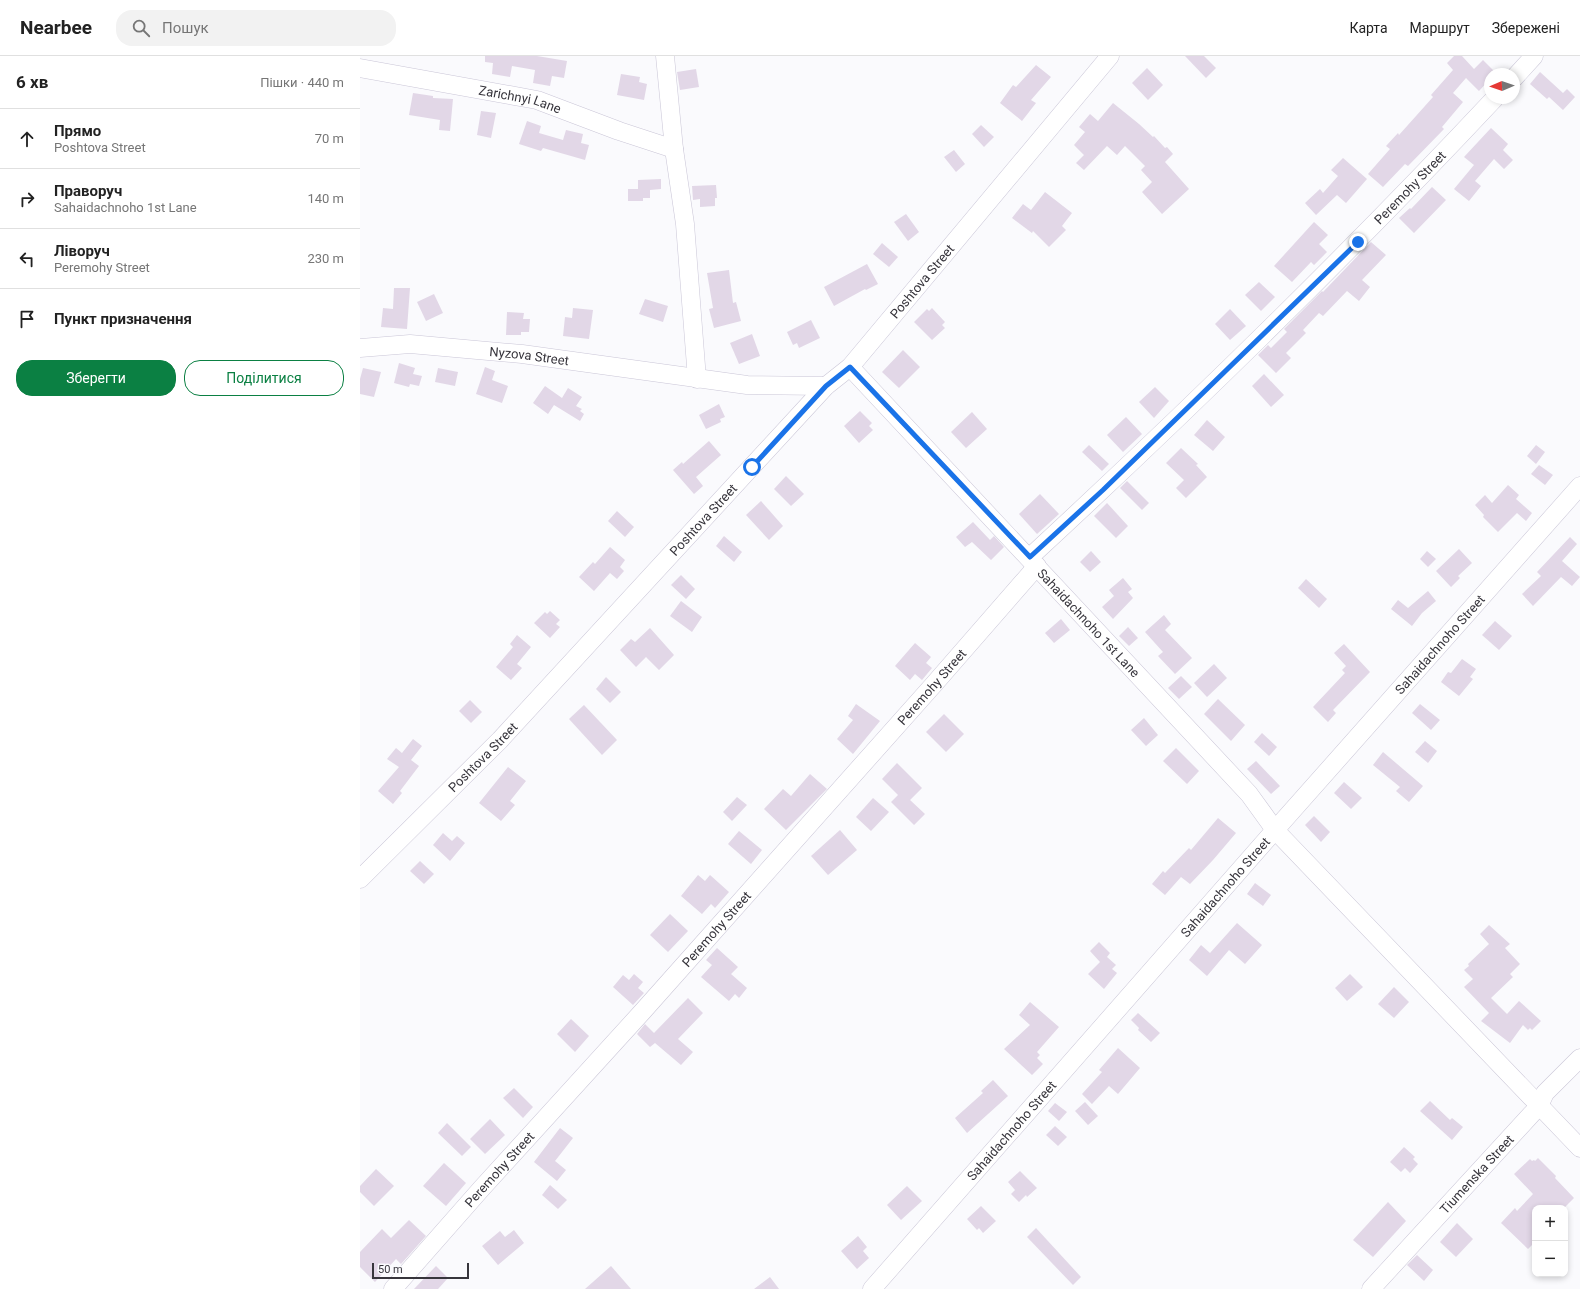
<!DOCTYPE html>
<html lang="uk">
<head>
<meta charset="utf-8">
<style>
  :root { --surface:#fff; --page:#f2f2f2; --text:#222; --muted:#767676; --line:#e0e0e0; --accent:#0b8043 }
  body { margin:0; font-family:Roboto,sans-serif; background:var(--page); color:var(--text) }
  .controls { position:absolute; right:12px; bottom:12px; display:grid; overflow:hidden; border-radius:8px; box-shadow:0 2px 6px #0003 }
  .controls button { width:36px; height:36px; display:grid; place-items:center; padding:0; border:0; border-bottom:1px solid var(--line); background:var(--surface); color:var(--text); font:20px sans-serif }
  .compass { position:absolute; left:1124px; top:12px; width:36px; height:36px; border-radius:50%; background:var(--surface); box-shadow:0 2px 6px #0003; rotate:268deg }
  .scale { position:absolute; left:12px; bottom:10px; width:97px; box-sizing:border-box; padding-left:4px; border:2px solid #37353c; border-top:0; font-size:11px; line-height:14px; white-space:nowrap; color:#37353c; -webkit-text-stroke:3px #fafafd; paint-order:stroke }
  .stop { position:absolute; width:12px; height:12px; margin:-9px; border:3px solid #1a73e8; border-radius:50%; background:#fff }
  .stop.end { background:#1a73e8; border-color:#fff; box-shadow:0 1px 4px #0008 }
  .list { margin:0; padding:0; list-style:none }
  h2 { display:flex; justify-content:space-between; align-items:center; height:52px; margin:0; padding:0 16px; font-size:17px }
  h2 small { font-size:13px; font-weight:400; color:var(--muted) }
  .list li { display:grid; grid-template-columns:26px 1fr auto; gap:12px; align-items:center; box-sizing:border-box; height:60px; padding:0 16px; border-top:1px solid var(--line) }
  .list b { display:block; font-size:15px; white-space:nowrap }
  .list p { margin:0; font-size:13px; white-space:nowrap; color:var(--muted) }
  .list em { font-size:13px; font-style:normal; color:var(--muted) }
  .actions { display:flex; gap:8px; padding:12px 16px }
  .actions a { flex:1; padding:9px 0; border:1px solid var(--accent); border-radius:16px; text-align:center; font-size:14px; color:var(--accent) }
  .actions .main { background:var(--accent); color:#fff }
  .icon { flex:none; width:22px; height:22px; fill:none; stroke:currentColor; stroke-width:2; stroke-linecap:round; stroke-linejoin:round }
  .map { position:relative; flex:none; width:1220px; height:1233px; overflow:hidden }
  header { display:flex; align-items:center; gap:24px; box-sizing:border-box; height:56px; padding:0 20px; background:var(--surface); border-bottom:1px solid var(--line) }
  header strong { font-size:19px }
  nav { display:flex; gap:22px; margin-inline-start:auto; font-size:14px }
  .search { width:280px; height:36px; background:var(--page); display:flex; align-items:center; gap:10px; box-sizing:border-box; padding:0 14px; border-radius:16px; color:var(--muted); font-size:15px }
  main { display:flex }
  aside { flex:1; background:var(--surface) }
  .map>svg:first-child { display:block }
</style>
</head>
<body>
<header>
<strong>Nearbee</strong>
<div class="search"><svg class="icon" aria-label="search" viewBox="0 0 24 24"><circle cx="10" cy="10" r="6"/><path d="M15 15l6 6"/></svg>Пошук</div>
<nav><a>Карта</a><a>Маршрут</a><a>Збережені</a></nav>
</header>
<main>
<aside>
<h2>6 хв<small>Пішки · 440 m</small></h2>
<ul class="list">
<li><svg class="icon" aria-label="ahead" viewBox="0 0 24 24"><path d="M12 20V5M6 11l6-6 6 6"/></svg><div><b>Прямо</b><p>Poshtova Street</p></div><em>70 m</em></li>
<li><svg class="icon" aria-label="right" viewBox="0 0 24 24"><path d="M7 20v-9h11M14 6l5 5-5 5"/></svg><div><b>Праворуч</b><p>Sahaidachnoho 1st Lane</p></div><em>140 m</em></li>
<li><svg class="icon" aria-label="left" viewBox="0 0 24 24"><path d="M17 20v-9H6M10 6l-5 5 5 5"/></svg><div><b>Ліворуч</b><p>Peremohy Street</p></div><em>230 m</em></li>
<li><svg class="icon" aria-label="arrive" viewBox="0 0 24 24"><path d="M6 21V4h12l-3 4 3 4H6"/></svg><div><b>Пункт призначення</b></div></li>
</ul>
<div class="actions"><a class="main">Зберегти</a><a>Поділитися</a></div>
</aside>
<div class="map">
<svg width="1220" height="1233" viewBox="0 0 1220 1233">
  <rect width="100%" height="100%" fill="#fafafd"/>
  <g fill="#e2d7e7">
    <path d="M125,0H177L207,5L204,22L192,20L190,30L173,27L175,14L152,10L150,21L132,18L133,7L125,6Z"/>
    <path d="M825,0H844L856,12L846,22Z"/>
    <path d="M1094,0H1102L1114,13L1123,4L1136,17L1130,18V23L1119,35L1106,22L1093,37L1103,46L1082,71L1084,73L1048,110L1045,108L1023,131L1008,118L1030,93L1026,90L1038,77L1039,79L1073,41L1071,39L1093,14L1087,7Z"/>
    <path d="M676,9L691,21L671,44L676,47L662,65L640,47L653,29L656,31Z"/>
    <path d="M787,12L803,29L788,44L772,27Z"/>
    <path d="M336,13L339,31L320,34L317,16Z"/>
    <path d="M1180,16L1203,37L1207,33L1215,41L1203,54L1189,41L1187,43L1170,28Z"/>
    <path d="M261,18L280,21L279,26L287,28L284,44L257,39Z"/>
    <path d="M53,37L73,40V42L93,43L90,75L79,74L80,64L49,59Z"/>
    <path d="M753,47L779,68L793,81L794,80L805,92L807,91L813,98L805,106L829,133L802,158L782,136L792,126L781,114L785,110L765,90L757,99L747,90L724,114L716,107L724,99L714,89L725,76L719,71L730,58L738,65Z"/>
    <path d="M121,55L136,57L131,82L117,79Z"/>
    <path d="M167,65L181,70L179,77L203,84L206,74L223,78L221,87L229,89L225,104L183,92L181,95L159,88Z"/>
    <path d="M621,69L634,81L624,91L612,78Z"/>
    <path d="M1131,72L1148,88L1143,94L1153,104L1144,113L1134,103L1115,125L1121,130L1109,145L1094,133L1114,109L1104,101Z"/>
    <path d="M594,94L605,108L596,116L584,101Z"/>
    <path d="M983,102L1007,123L986,147L977,139L956,159L945,147L960,133L963,137L978,120L971,114Z"/>
    <path d="M301,123V133L290,134V142H283V145H268V133H278V124Z"/>
    <path d="M356,129L357,142H355V150L340,151V143L333,144L332,130Z"/>
    <path d="M1072,131L1086,144L1054,177L1039,162L1050,152L1051,153Z"/>
    <path d="M685,136L712,157L702,170L706,174L689,191L673,175L672,177L652,162L663,148L671,154Z"/>
    <path d="M546,158L559,176L548,185L534,166Z"/>
    <path d="M954,166L968,179L959,188L967,196L954,209L951,206L932,226L914,210Z"/>
    <path d="M1011,186L1026,199L1002,224L1010,231L999,245L987,235L963,260L959,257L943,274L946,277L926,297L931,302L916,317L898,299L908,289L911,292L927,276L924,273L962,235L963,236Z"/>
    <path d="M522,187L538,201L529,211L513,198Z"/>
    <path d="M507,208L518,228L506,234L505,233L474,250L464,231Z"/>
    <path d="M369,214L373,247L376,246L381,265L354,272L349,253L353,252L347,217Z"/>
    <path d="M899,226L915,241L901,255L885,239Z"/>
    <path d="M34,232H50L47,273L21,271L23,252L33,253Z"/>
    <path d="M74,238L83,257L66,265L57,246Z"/>
    <path d="M285,243L308,250L303,266L279,258Z"/>
    <path d="M213,252L233,254L229,283L203,280L205,261L212,262Z"/>
    <path d="M572,252L585,266L582,269L585,272L572,284L554,266L567,253L569,255Z"/>
    <path d="M870,253L886,270L870,284L855,268Z"/>
    <path d="M147,256L164,257L163,263H170L169,276H161V279H146Z"/>
    <path d="M451,264L460,282L439,292L437,287L433,289L427,276Z"/>
    <path d="M392,278L400,300L379,308L370,287Z"/>
    <path d="M543,294L560,311L539,332L522,316Z"/>
    <path d="M39,307L55,312L53,318L62,320L59,330L50,328L49,331L34,327Z"/>
    <path d="M125,311L135,315L132,324L148,330L142,347L116,338Z"/>
    <path d="M3,312L21,316L14,341L0,338V323Z"/>
    <path d="M78,312L98,316L95,330L75,326Z"/>
    <path d="M904,318L924,339L911,351L892,330Z"/>
    <path d="M185,330L202,342L208,332L222,341L216,350L222,353L220,355L224,358L220,365L194,349L188,358L173,347Z"/>
    <path d="M795,331L809,345L794,362L779,346Z"/>
    <path d="M359,348L365,361L360,363L361,366L346,373L339,359Z"/>
    <path d="M500,355L512,367L509,370L513,374L499,387L484,370Z"/>
    <path d="M612,356L627,373L606,392L591,376Z"/>
    <path d="M766,361L782,378L763,396L747,379Z"/>
    <path d="M847,364L865,381L853,395L834,379Z"/>
    <path d="M349,385L361,399L336,421L343,430L334,438L313,414L322,406L323,408Z"/>
    <path d="M729,389L749,408L742,415L722,396Z"/>
    <path d="M1176,389L1185,396L1176,408L1167,400Z"/>
    <path d="M821,392L838,408L836,409L847,421L826,442L816,432L824,424L806,407Z"/>
    <path d="M1179,409L1193,419L1185,429L1171,418Z"/>
    <path d="M426,420L444,438L431,450L414,433Z"/>
    <path d="M767,425L789,447L782,454L760,432Z"/>
    <path d="M1148,429L1159,439L1156,443L1172,457L1166,465L1157,457L1138,476L1123,461L1124,459L1115,449L1125,439L1132,447Z"/>
    <path d="M680,438L699,458L677,478L659,458Z"/>
    <path d="M401,445L423,470L409,484L386,459Z"/>
    <path d="M747,447L768,470L756,482L734,460Z"/>
    <path d="M257,455L274,471L265,481L248,465Z"/>
    <path d="M613,466L630,484L634,480L644,491L631,504L612,486L605,491L596,481Z"/>
    <path d="M364,480L382,496L374,506L356,490Z"/>
    <path d="M1210,481L1217,488L1202,505L1220,521L1212,530L1201,521L1173,550L1162,538L1181,520L1177,516Z"/>
    <path d="M250,491L265,504L260,511L264,515L257,523L250,517L234,535L219,521L233,506L235,508Z"/>
    <path d="M1099,493L1112,507L1098,520L1100,522L1091,531L1076,515Z"/>
    <path d="M731,495L741,506L730,516L720,506Z"/>
    <path d="M1067,495L1076,503L1068,511L1060,503Z"/>
    <path d="M321,519L335,533L326,543L311,529Z"/>
    <path d="M763,522L772,533L768,536L773,542L753,563L742,551L754,540L749,534Z"/>
    <path d="M946,523L967,543L959,552L938,532Z"/>
    <path d="M1068,535L1076,545L1062,557L1052,570L1031,553L1038,544L1048,552Z"/>
    <path d="M321,545L342,561L332,576L310,560Z"/>
    <path d="M190,555L200,564L196,568L200,571L190,582L174,567L185,556L187,558Z"/>
    <path d="M804,559L811,568L805,574L832,602L815,618L798,600L803,596L785,576Z"/>
    <path d="M701,563L710,574L694,587L685,577Z"/>
    <path d="M1135,565L1152,580L1139,594L1122,579Z"/>
    <path d="M768,571L778,582L769,590L759,580Z"/>
    <path d="M290,572L314,599L299,614L286,601L276,611L260,594L271,583L275,586Z"/>
    <path d="M157,579L171,591L157,608L162,612L151,624L136,611L153,591L150,588Z"/>
    <path d="M555,587L571,601L566,607L572,612L562,624L555,618L550,624L535,610Z"/>
    <path d="M984,588L1010,616L973,654L976,657L968,666L953,651L985,617L982,614L986,610L974,597Z"/>
    <path d="M1102,603L1116,613L1110,621L1113,623L1099,640L1081,626L1088,616L1091,617Z"/>
    <path d="M854,608L867,622L847,641L834,627Z"/>
    <path d="M821,620L832,631L819,643L808,632Z"/>
    <path d="M246,621L261,636L250,647L236,633Z"/>
    <path d="M858,643L885,669L871,685L844,658Z"/>
    <path d="M110,644L122,656L111,667L99,655Z"/>
    <path d="M496,648L520,665L493,698L477,683L493,664L488,660Z"/>
    <path d="M1060,648L1080,664L1071,674L1052,657Z"/>
    <path d="M224,649L257,684L242,699L209,663Z"/>
    <path d="M584,658L604,678L586,696L566,676Z"/>
    <path d="M784,662L798,679L786,690L771,674Z"/>
    <path d="M902,677L917,691L909,700L894,686Z"/>
    <path d="M53,683L62,690L51,704L59,710L40,735L42,737L33,748L18,735L39,711L27,703L36,692L42,697Z"/>
    <path d="M1065,685L1077,695L1068,707L1055,696Z"/>
    <path d="M816,692L839,715L827,728L803,705Z"/>
    <path d="M1023,696L1063,730L1049,746L1036,735L1040,731L1013,709Z"/>
    <path d="M896,705L920,730L911,738L887,713Z"/>
    <path d="M537,707L562,732L550,744L565,758L554,769L531,746L538,739L522,723Z"/>
    <path d="M148,711L166,725L150,745L155,749L141,765L119,747Z"/>
    <path d="M450,718L467,733L426,774L404,753L423,733L431,740Z"/>
    <path d="M984,726L1002,742L991,753L974,737Z"/>
    <path d="M377,741L387,749L372,765L363,756Z"/>
    <path d="M513,742L529,756L511,775L496,761Z"/>
    <path d="M954,760L970,776L961,786L945,769Z"/>
    <path d="M858,762L876,777L853,804L830,828L821,821L805,839L792,828L803,815L805,817L829,792L831,794Z"/>
    <path d="M480,774L497,794L468,819L451,800Z"/>
    <path d="M379,775L402,794L391,808L368,788Z"/>
    <path d="M83,777L92,785L97,780L105,787L90,805L73,789Z"/>
    <path d="M60,805L74,818L64,828L50,815Z"/>
    <path d="M338,819L345,825L350,819L369,836L355,852L351,848L342,858L321,840Z"/>
    <path d="M895,827L911,839L903,850L887,838Z"/>
    <path d="M310,858L328,875L308,896L290,879Z"/>
    <path d="M877,867L902,889L885,908L869,894L847,920L829,904L841,889L850,897Z"/>
    <path d="M1129,869L1150,888L1145,892L1160,908L1150,918L1153,921L1131,942L1147,958L1159,945L1181,965L1172,974L1170,972L1168,974L1163,969L1150,987L1121,965L1129,957L1104,931L1113,923L1104,914L1109,910L1108,908L1129,888L1120,878Z"/>
    <path d="M739,886L750,897L747,901L756,909L752,913L757,917L744,933L728,918L740,906L730,895Z"/>
    <path d="M357,892L378,911L371,918L387,932L379,942L375,938L369,945L341,921L352,909L346,904Z"/>
    <path d="M274,918L283,926L278,932L284,937L273,949L253,931L263,919L269,924Z"/>
    <path d="M990,918L1003,931L987,945L975,932Z"/>
    <path d="M1034,931L1049,946L1034,962L1018,948Z"/>
    <path d="M328,942L343,957L318,983L333,996L321,1009L295,987L290,991L277,978L285,968L294,977Z"/>
    <path d="M670,946L699,971L677,996L680,999L677,1002L683,1008L672,1019L644,993L670,969L659,959Z"/>
    <path d="M778,957L800,977L791,986L778,974L779,972L771,964Z"/>
    <path d="M211,963L229,980L215,996L197,978Z"/>
    <path d="M758,992L780,1012L758,1038L749,1030L732,1048L722,1038L742,1016L739,1014Z"/>
    <path d="M633,1024L648,1040L607,1077L595,1062L623,1037L621,1035Z"/>
    <path d="M154,1032L173,1051L163,1062L143,1042Z"/>
    <path d="M1070,1045L1090,1064L1092,1062L1103,1071L1092,1084L1060,1055Z"/>
    <path d="M725,1046L738,1060L728,1069L715,1055Z"/>
    <path d="M695,1047L707,1056L699,1065L688,1055Z"/>
    <path d="M130,1063L145,1079L125,1098L110,1083Z"/>
    <path d="M87,1067L111,1091L102,1100L78,1077Z"/>
    <path d="M695,1070L707,1081L698,1090L686,1079Z"/>
    <path d="M200,1072L213,1082L195,1105L206,1114L197,1125L174,1106Z"/>
    <path d="M1044,1091L1055,1101L1053,1103L1058,1108L1050,1117L1045,1112L1041,1116L1030,1106Z"/>
    <path d="M1178,1102L1196,1120L1195,1122L1214,1142L1204,1152H1175V1186L1168,1193L1141,1167L1155,1152L1157,1155L1173,1138L1154,1118L1170,1103L1172,1105L1174,1104L1175,1105Z"/>
    <path d="M84,1107L106,1127L86,1150L63,1130Z"/>
    <path d="M16,1113L34,1130L14,1150L0,1136V1130Z"/>
    <path d="M660,1115L677,1132L667,1141L666,1139L659,1146L651,1138L655,1134L648,1126Z"/>
    <path d="M190,1129L207,1144L198,1153L182,1139Z"/>
    <path d="M547,1130L562,1145L541,1164L527,1149Z"/>
    <path d="M1028,1146L1046,1165L1013,1201L993,1184Z"/>
    <path d="M621,1150L636,1165L623,1177L619,1172L617,1174L607,1163Z"/>
    <path d="M49,1164L66,1180L41,1208L36,1203L15,1226L0,1211V1196L22,1173L31,1182Z"/>
    <path d="M1097,1167L1113,1183L1096,1201L1080,1186Z"/>
    <path d="M676,1172L721,1221L713,1229L667,1181Z"/>
    <path d="M154,1174L164,1187L138,1209L122,1190L140,1175L145,1181Z"/>
    <path d="M498,1180L507,1191L503,1195L509,1202L497,1213L481,1195Z"/>
    <path d="M1057,1199L1073,1214L1064,1225L1047,1209Z"/>
    <path d="M76,1210L88,1222L78,1233H54Z"/>
    <path d="M251,1210L271,1233H225Z"/>
    <path d="M410,1221L419,1233H394Z"/>
  </g>
  <g fill="none" stroke-linecap="round" stroke-linejoin="round">
    <defs>
      <g id="minor">
        <path d="M305,0L314,93L325,168L337,323"/>
        <path id="s1" d="M0,12L177,44L259,75L314,93"/>
        <path d="M1154,22L1174,0"/>
        <path id="s2" d="M0,292L50,288L162,298L387,329L466,330"/>
        <path id="s3" d="M490,311L889,738L915,774L1220,1092"/>
        <path id="s4" d="M670,501C830,353 986,201 1135,42"/>
        <path id="s5" d="M0,823L140,684L466,330L490,311L750,0"/>
        <path id="s6" d="M33,1233L121,1133L283,955L575,627L677,510"/>
        <path id="s7" d="M512,1233L915,774L1220,430"/>
        <path id="s8" d="M1011,1233L1179,1050L1185,1037L1220,1002"/>
      </g>
    </defs>
    <use href="#minor" stroke="#cac6d7" stroke-width="19"/>
    <use href="#minor" stroke="#fff" stroke-width="18"/>
  </g>
  <g fill="none" stroke-linecap="round" stroke-linejoin="round">
    <path stroke="#1a73e8" stroke-width="5" d="M392,411L466,330L490,311L670,501L743,434L998,186"/>
  </g>
  <g text-anchor="middle" dominant-baseline="central" stroke-width="4" stroke-linejoin="round" paint-order="stroke">
    <g font-size="13" fill="#37353c" stroke="#fafafd">
      <text stroke="none"><textPath href="#s1" startOffset="163">Zarichnyi Lane</textPath></text>
      <text stroke="none"><textPath href="#s4" startOffset="530">Peremohy Street</textPath></text>
      <text stroke="none"><textPath href="#s5" startOffset="821">Poshtova Street</textPath></text>
      <text stroke="none"><textPath href="#s2" startOffset="170">Nyzova Street</textPath></text>
      <text stroke="none"><textPath href="#s5" startOffset="497">Poshtova Street</textPath></text>
      <text stroke="none"><textPath href="#s3" startOffset="350">Sahaidachnoho 1st Lane</textPath></text>
      <text stroke="none"><textPath href="#s7" startOffset="859">Sahaidachnoho Street</textPath></text>
      <text stroke="none"><textPath href="#s6" startOffset="808">Peremohy Street</textPath></text>
      <text stroke="none"><textPath href="#s5" startOffset="173">Poshtova Street</textPath></text>
      <text stroke="none"><textPath href="#s7" startOffset="535">Sahaidachnoho Street</textPath></text>
      <text stroke="none"><textPath href="#s6" startOffset="484">Peremohy Street</textPath></text>
      <text stroke="none"><textPath href="#s7" startOffset="211">Sahaidachnoho Street</textPath></text>
      <text stroke="none"><textPath href="#s6" startOffset="160">Peremohy Street</textPath></text>
      <text stroke="none"><textPath href="#s8" startOffset="156">Tiumenska Street</textPath></text>
    </g>
  </g>
</svg>
<div class="controls">
<button>+</button>
<button>−</button>
</div>
<svg class="compass" viewBox="-18 -18 36 36"><path d="M0-13l5 13h-10z" fill="#e53935"/><path d="M0 13l5-13h-10z" fill="#767676"/></svg>
<div class="scale">50 m</div>
<div class="stop" style="left:392px;top:411px"></div>
<div class="stop end" style="left:998px;top:186px"></div>
</div>
</main>
</body>
</html>
